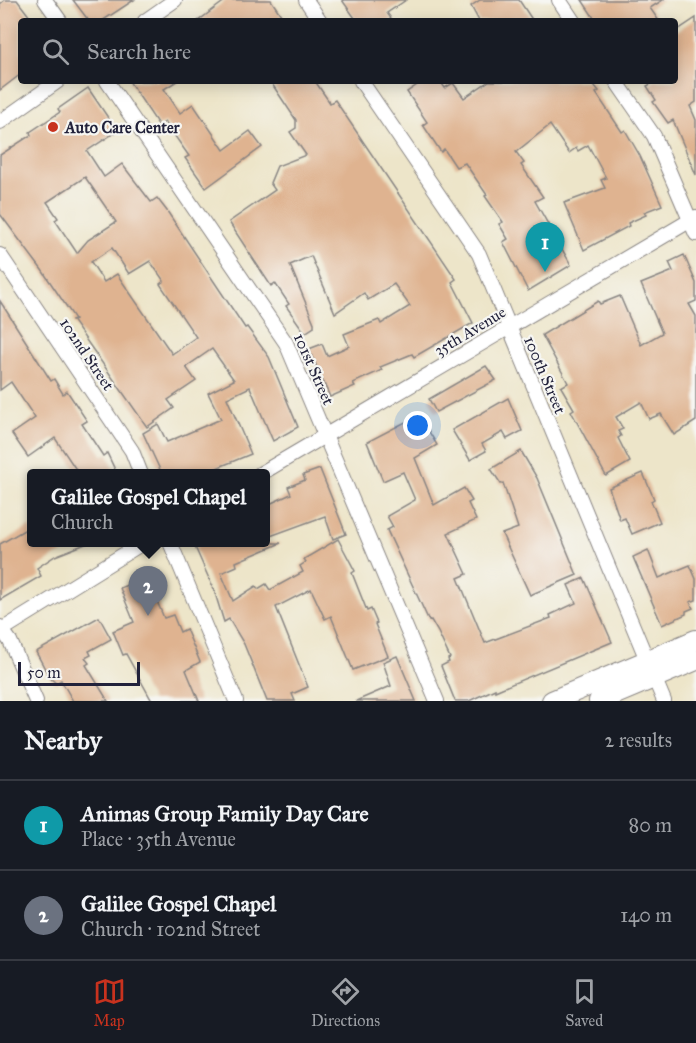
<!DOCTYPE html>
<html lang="en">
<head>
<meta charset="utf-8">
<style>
  :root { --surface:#171b24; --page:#242831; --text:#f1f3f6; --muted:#9ea1a6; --line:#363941; --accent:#c8321e }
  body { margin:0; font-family:"IM FELL Great Primer",serif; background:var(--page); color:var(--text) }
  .scale { position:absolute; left:18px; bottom:15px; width:122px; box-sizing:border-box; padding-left:6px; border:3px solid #22223b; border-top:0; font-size:16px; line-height:21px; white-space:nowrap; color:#22223b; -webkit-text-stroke:4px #f6f6f2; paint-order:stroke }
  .you { position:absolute; left:418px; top:426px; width:21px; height:21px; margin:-15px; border:4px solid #fff; border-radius:50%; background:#1a73e8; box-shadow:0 0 0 9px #1a73e833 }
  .badge { display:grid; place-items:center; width:39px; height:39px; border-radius:50%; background:var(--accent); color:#fff; font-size:20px; font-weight:700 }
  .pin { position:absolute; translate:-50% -50px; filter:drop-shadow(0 2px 3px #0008) }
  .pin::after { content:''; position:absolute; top:32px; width:21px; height:18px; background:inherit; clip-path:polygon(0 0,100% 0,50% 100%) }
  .popup { position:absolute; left:27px; top:469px; width:243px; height:78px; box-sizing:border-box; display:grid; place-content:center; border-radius:6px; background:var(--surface); filter:drop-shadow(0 2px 4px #0005); font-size:20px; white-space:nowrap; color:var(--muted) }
  .popup b { font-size:22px; color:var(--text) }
  .popup::after { content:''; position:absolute; left:50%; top:100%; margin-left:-12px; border:12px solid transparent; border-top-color:var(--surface) }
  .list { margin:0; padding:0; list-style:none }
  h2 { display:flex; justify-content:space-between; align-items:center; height:78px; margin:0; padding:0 24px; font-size:26px }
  h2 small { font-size:20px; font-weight:400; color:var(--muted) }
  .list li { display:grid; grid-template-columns:39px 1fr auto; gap:18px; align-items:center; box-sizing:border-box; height:90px; padding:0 24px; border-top:2px solid var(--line) }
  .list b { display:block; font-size:22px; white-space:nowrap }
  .list p { margin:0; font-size:20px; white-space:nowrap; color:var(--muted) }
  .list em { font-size:20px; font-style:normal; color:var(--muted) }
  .icon { flex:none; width:33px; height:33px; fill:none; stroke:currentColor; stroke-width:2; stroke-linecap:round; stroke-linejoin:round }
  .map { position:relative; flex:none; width:696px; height:701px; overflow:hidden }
  .search { position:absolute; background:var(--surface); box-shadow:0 3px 15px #0003; left:18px; right:18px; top:18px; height:66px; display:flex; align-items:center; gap:15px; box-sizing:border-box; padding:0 21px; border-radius:6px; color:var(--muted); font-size:22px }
  .sheet { height:258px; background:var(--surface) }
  nav { display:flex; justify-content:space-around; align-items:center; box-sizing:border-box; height:84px; border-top:2px solid var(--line); background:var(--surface); font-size:16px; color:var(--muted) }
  nav a { display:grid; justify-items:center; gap:3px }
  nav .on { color:var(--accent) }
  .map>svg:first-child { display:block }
</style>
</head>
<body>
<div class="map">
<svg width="696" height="701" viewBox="0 0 696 701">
  <rect width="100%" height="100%" fill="#f6f6f2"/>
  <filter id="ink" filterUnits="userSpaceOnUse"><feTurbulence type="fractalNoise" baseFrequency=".0167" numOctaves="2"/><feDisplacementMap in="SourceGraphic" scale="12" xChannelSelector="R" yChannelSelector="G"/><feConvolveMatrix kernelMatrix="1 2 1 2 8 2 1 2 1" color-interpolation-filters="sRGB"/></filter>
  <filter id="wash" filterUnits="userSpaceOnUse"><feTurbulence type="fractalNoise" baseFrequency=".008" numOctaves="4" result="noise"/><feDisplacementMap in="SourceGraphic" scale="24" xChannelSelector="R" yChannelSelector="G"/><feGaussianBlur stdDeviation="1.35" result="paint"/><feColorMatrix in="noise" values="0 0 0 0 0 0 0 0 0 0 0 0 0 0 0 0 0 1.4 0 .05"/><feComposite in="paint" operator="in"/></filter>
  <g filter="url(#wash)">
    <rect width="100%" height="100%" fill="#ede5c9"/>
    <g id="blocks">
      <g fill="#dfb390" fill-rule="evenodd">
        <path d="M5,0H17L33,21H21V74L0,90V4Z"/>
        <path d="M73,0H134L102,21H89Z"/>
        <path d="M226,0H271L285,21H198Z"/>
        <path d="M342,0H406L387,13L393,21H357Z"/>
        <path d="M480,0H519L533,21H479L471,6Z"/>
        <path d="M582,0H663L650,8L659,21H596Z"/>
        <path d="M696,18V102L690,106L696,120V175L673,120L668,123L653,102L656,100L647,86L656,81H675V32Z"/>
        <path d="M129,81H177L164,89L180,113L193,104L224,150L250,131L262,147L206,188L185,158L189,156L165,122L159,126Z"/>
        <path d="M270,81H315L330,103L335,100L456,279L452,282L473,323L414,357L412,354L380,367L382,370L353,383L355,386L330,397L309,349L322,344L327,356L349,346L344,334L379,320L381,324L410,306L394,284L368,300L364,293L335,313L311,256L290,265L314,323V327L305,333L286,306L289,304L275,283L271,286L229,222L275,190L270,183L277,166L306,155L290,132L296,128V120Z"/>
        <path d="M423,81H440L445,88L453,83L464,98L489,81H591L599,91L596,93L622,132L625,130L640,156L662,205L644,212L646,215L628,223L629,226L584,250L564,203L605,188L601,180L606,178L588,145L578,151L576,148L569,153L550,125L516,152L524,163L521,165L543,197L535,201L571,265L528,291L503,242L508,239L499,224L503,222L485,196L487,195L465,163L456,167L444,149L441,152L423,125L427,122L407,92Z"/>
        <path d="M88,88L117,131L87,151L104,177L122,164L151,202L157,198L167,211L245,328L247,327L269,357L298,427L273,441L250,387L227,398L251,454L202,474H162L143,433L158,424L167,442L221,419L208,393L234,380L212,349L186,367L196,381L168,400L174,408L147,427L72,320L75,319L42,270L0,214V155L31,135L30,132L60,112L58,109ZM85,177L116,222L88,240L77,253L55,220L58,218L47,202ZM112,248L129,274L150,261L164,281L160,284L196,337L172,354L117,274L104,282L91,262Z"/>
        <path d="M684,255L696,283V301L689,304L696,316V421L674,435L661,414L649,419L641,402L616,417L623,429L618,431L621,436L618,438L630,462L606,476L571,411L574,409L561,387L568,383L542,335L598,301L600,304L620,296L641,345L662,333L641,284L673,271L669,262Z"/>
        <path d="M0,301L51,381L54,379L63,394L67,391L87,421L82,424L103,456L107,453L117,474H79L55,438L28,457L12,434L35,418L11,382L0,390Z"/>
        <path d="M486,366L496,380L436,412L429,399Z"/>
        <path d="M508,398L522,431L507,439L503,432L482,444L486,451L470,460L452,430Z"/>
        <path d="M419,415L437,445L415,458L434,505L464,488L472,501L468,503L476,520L448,533L467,574L458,578L485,643L551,618L550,615L576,603L568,585L584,578L612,642L495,691V689L469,701H455L441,666L449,662L448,659L450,658L438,632L431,620L429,621L387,530L393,527L387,516L415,500L403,472L383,481L367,442Z"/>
        <path d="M521,451L537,478L577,575L530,595L502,534L518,528L503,483L501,484L491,469Z"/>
        <path d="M320,469L346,534L333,539L325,516L265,538V506L291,494L288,487L305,480L303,475Z"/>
        <path d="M643,473L654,499L651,501L660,522L632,534L625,518L620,520L609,488Z"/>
        <path d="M31,526V543H88L55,556L37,568L41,576L0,600V544Z"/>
        <path d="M338,539L355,571L352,573L367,611L371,609L377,623L375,624L388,656L353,670L331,616L325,619L311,589L276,607L308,687L292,694L295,701H267L244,644L229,619L224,622L214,590L195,547L205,543H281L236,562L237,566L221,573L233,601L256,586L258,589L266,584L270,590L303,572L300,566L306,562L304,559Z"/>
        <path d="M648,550L659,578L690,565L696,579V600L690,602L693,608L686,611V614L662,625L633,557Z"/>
        <path d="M147,577L164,618L173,615L180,632L186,629L200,662L186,670L199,701H152L126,654L123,655L113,631L134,622L120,588Z"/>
        <path d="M99,617L111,639L89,651L91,655L85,658L89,663L86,665L108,701H73L61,680L56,683L50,678L36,652Z"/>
        <path d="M397,656L416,701H356L391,686L383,662Z"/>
      </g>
    </g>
  </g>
  <g filter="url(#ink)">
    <use href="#blocks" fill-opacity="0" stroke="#888482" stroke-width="1.5"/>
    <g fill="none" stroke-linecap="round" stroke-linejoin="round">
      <defs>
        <g id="street">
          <path d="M45,0L60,21"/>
          <path d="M306,0L320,21"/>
          <path d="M559,0L573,21"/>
          <path d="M145,21L175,0"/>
          <path d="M107,81L286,343L437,701"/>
          <path d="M361,81L479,254L664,701"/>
          <path d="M616,81L654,136L696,234"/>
          <path d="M0,122L58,81"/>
          <path d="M0,255L132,451L141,474"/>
          <path d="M260,474L696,217"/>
          <path d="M170,542L236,701"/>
          <path d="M0,627L10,641L36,701"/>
          <path d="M0,631L144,542"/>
        </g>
        <g id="secondary">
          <path d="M552,701L696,640"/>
          <path d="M599,701L696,660"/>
        </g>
      </defs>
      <use href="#street" stroke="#888482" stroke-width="16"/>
      <use href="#secondary" stroke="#888482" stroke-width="22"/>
      <use href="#street" stroke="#fff" stroke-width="14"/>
      <use href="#secondary" stroke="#fff" stroke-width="20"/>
    </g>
  </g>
  <circle fill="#c8321e" stroke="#f6f6f2" stroke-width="2" cx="53" cy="127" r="6"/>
  <g text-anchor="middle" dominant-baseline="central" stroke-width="4.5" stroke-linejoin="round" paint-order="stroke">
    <g font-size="16" font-weight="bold" fill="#22223b" stroke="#f6f6f2" text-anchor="start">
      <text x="65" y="127">Auto Care Center</text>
    </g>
    <g font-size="16" fill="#22223b" stroke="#f6f6f2">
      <text transform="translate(470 331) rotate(-31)">35th Avenue</text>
      <text transform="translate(87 354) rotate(56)">102nd Street</text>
      <text transform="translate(314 369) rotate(66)">101st Street</text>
      <text transform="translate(545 375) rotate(67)">100th Street</text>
    </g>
  </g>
</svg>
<div class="scale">50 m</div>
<div class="you"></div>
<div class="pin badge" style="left:545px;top:272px;background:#0f9aa8">1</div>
<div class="pin badge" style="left:148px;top:616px;background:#6b7280">2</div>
<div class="popup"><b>Galilee Gospel Chapel</b>Church</div>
<div class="search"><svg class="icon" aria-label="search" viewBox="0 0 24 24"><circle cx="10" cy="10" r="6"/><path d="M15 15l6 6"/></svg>Search here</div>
</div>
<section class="sheet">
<h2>Nearby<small>2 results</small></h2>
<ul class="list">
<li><span class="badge" style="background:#0f9aa8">1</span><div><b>Animas Group Family Day Care</b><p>Place · 35th Avenue</p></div><em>80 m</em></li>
<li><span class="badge" style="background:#6b7280">2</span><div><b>Galilee Gospel Chapel</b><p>Church · 102nd Street</p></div><em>140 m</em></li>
</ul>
</section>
<nav>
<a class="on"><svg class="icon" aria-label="map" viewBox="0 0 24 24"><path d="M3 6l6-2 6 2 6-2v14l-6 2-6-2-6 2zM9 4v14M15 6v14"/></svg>Map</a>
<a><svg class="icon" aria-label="directions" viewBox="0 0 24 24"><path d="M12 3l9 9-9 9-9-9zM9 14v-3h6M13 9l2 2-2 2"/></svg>Directions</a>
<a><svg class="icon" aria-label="saved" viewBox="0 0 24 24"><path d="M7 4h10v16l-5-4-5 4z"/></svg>Saved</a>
</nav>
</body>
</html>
